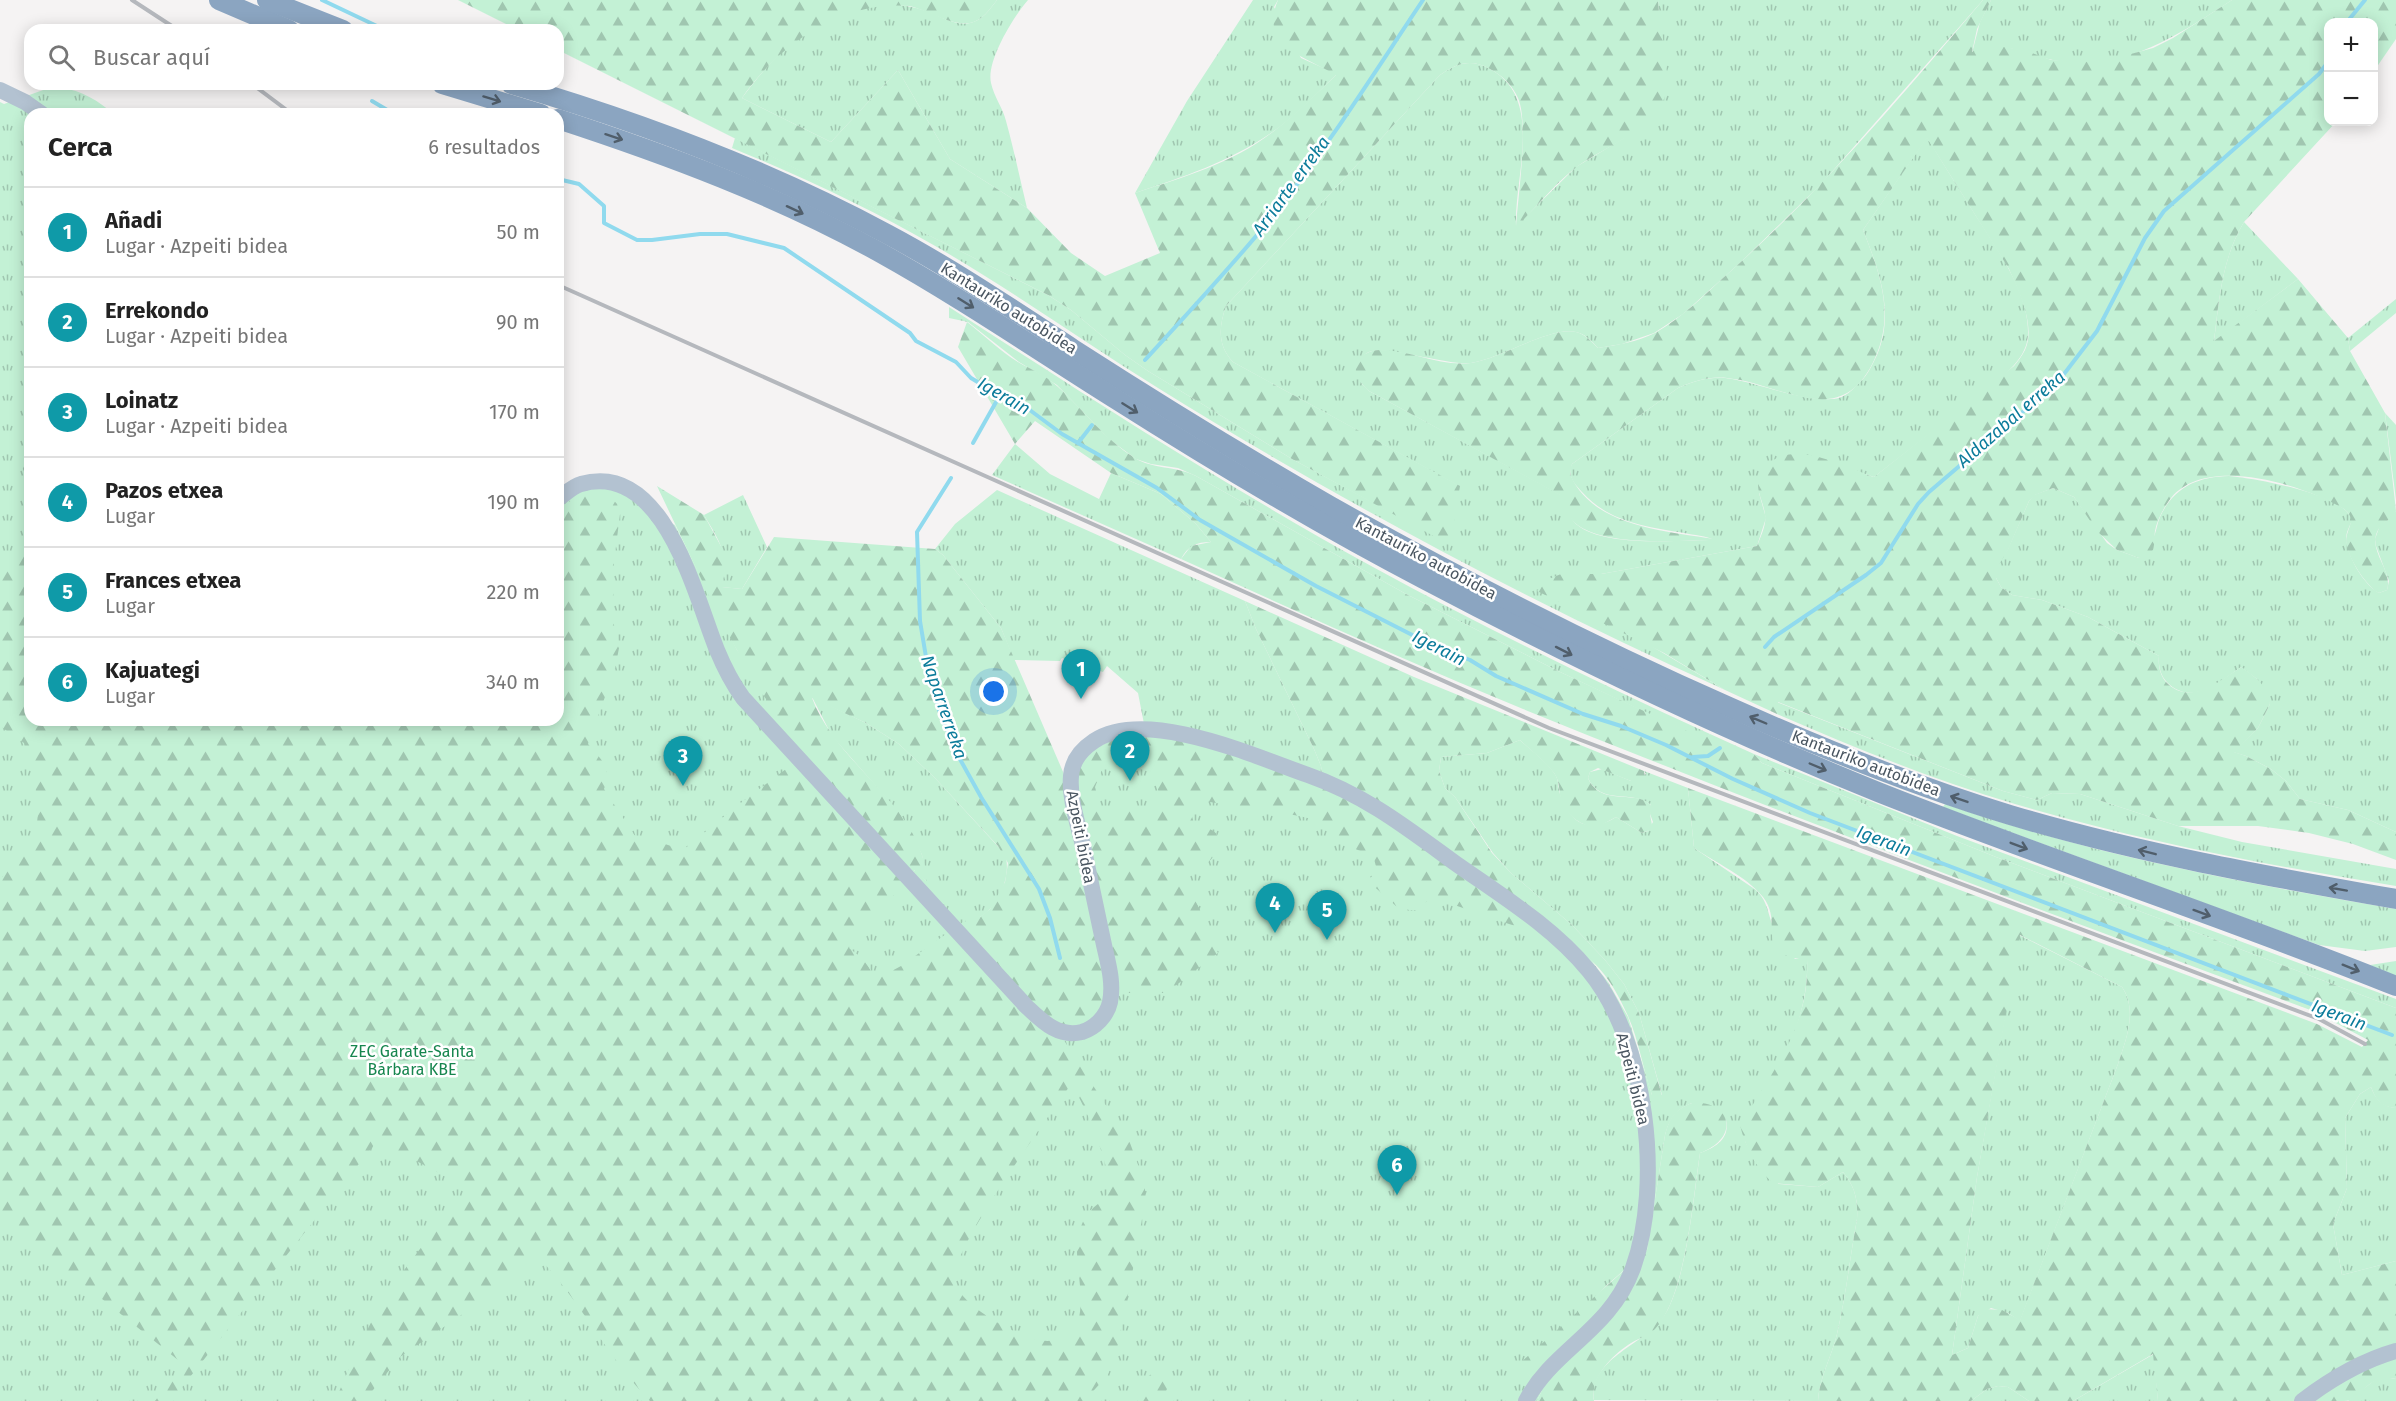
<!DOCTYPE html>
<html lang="es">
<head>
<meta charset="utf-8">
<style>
  :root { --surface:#fff; --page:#f6f6f6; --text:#222; --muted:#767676; --line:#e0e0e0; --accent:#7c3aed }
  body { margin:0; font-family:"Fira Sans",sans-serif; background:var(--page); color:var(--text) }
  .controls { position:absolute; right:18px; top:18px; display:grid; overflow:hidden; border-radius:12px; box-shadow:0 3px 15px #0003 }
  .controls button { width:54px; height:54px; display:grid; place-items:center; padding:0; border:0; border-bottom:2px solid var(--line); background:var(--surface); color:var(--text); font:30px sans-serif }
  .you { position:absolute; left:994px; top:692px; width:21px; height:21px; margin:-15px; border:4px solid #fff; border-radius:50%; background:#1a73e8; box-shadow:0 0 0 9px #1a73e833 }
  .badge { display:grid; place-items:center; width:39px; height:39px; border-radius:50%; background:var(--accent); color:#fff; font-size:20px; font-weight:700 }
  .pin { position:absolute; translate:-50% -50px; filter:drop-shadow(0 2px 3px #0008) }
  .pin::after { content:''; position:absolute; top:32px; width:21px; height:18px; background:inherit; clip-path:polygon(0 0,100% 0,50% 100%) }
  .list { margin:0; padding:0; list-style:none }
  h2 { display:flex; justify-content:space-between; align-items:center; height:78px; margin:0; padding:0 24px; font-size:26px }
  h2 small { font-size:20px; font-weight:400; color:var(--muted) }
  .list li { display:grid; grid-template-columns:39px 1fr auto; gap:18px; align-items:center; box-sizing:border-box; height:90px; padding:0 24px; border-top:2px solid var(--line) }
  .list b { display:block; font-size:22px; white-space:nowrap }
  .list p { margin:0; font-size:20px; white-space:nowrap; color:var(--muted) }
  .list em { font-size:20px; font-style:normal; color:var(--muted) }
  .icon { flex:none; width:33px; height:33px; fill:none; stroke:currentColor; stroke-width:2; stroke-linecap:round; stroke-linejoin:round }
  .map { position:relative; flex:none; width:2396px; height:1401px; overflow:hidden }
  .search { position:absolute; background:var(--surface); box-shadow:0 3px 15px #0003; left:24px; top:24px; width:540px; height:66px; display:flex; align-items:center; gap:15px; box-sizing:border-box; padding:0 21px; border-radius:18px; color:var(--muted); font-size:22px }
  .panel { position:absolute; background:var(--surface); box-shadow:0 3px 15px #0003; left:24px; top:108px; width:540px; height:618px; border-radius:18px }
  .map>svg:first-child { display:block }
</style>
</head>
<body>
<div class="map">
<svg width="2396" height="1401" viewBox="0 0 2396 1401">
  <defs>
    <pattern id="grass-tufts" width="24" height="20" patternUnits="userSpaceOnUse" patternTransform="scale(1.5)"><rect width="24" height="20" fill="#c3f1d5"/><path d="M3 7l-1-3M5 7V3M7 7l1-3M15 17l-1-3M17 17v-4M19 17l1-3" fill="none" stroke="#a0c6b0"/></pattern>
    <pattern id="forest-firs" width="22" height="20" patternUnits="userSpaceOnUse" patternTransform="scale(1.5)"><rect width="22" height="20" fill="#c3f1d5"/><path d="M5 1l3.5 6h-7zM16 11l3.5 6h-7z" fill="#a0c6b0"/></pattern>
  </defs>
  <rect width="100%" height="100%" fill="#f5f3f3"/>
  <g fill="url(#grass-tufts)">
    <path d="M997,0H1028C1014,16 986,61 991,83C994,97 1003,108 1006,121C1014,150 1020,179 1027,208L950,159L898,70L831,142L742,98C770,61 791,38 833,18C845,13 859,6 872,5C890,3 909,5 926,11C940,16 955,26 970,23C982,21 990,9 997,0Z"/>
    <path d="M1253,0H1278L1274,7L1301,58L1337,74C1316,94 1295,117 1271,133C1229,162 1183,177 1135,193L1187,101Z"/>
    <path d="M1658,0H1983L1823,182L1742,261L1683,314L1654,333L1622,344L1598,348C1592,341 1585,334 1576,332C1550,326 1501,359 1471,363C1448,366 1380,343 1367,353C1362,356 1359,364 1356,368L1362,384L1369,391L1561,495C1565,504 1569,517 1576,524C1604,548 1678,540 1715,540C1706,536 1694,535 1684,533C1646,527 1609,522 1582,492C1574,483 1567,476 1572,464L1678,388C1694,381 1708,377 1725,378C1762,383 1796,401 1834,399C1845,398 1852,390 1860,382C1868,375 1872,365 1877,355C1895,313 1879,270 1863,230L1927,137C1943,164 1960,190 1976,216C1997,249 2029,293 2028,333C2028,353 2013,367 2000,379L1874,477L1814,457L1759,493L1766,518L1757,546L1601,574H1561L1653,647L1725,690C1530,602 1340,501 1158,388C1084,342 1013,291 937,247C871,209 803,177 732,148L735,138L1048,295L1071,310L1125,355L1148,371L1292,459L1413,524L1459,486L1233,362C1217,345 1219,326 1226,306L1440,75C1457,63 1471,58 1490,69C1545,98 1514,177 1516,226L1576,167L1624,138L1659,16Z"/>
    <path d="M1991,0H2232C2178,35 2122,74 2053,60C2017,53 2012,40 1972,53L1980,22Z"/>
    <path d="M61,88C82,90 98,101 114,114H30V720H558V505L593,484L625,493L645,511L675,525L737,650L811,751L792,765L905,882L916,869L926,881L922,855L913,836L889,801L832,736L812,697L866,723L899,744L934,777L1005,854C1012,875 999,906 980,917L1023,1012L1071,785L1145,729L1138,693L1107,666L1103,672L1062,658L1060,661L1014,660L1001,628L943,555L935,549L955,524L997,490L1245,601L1256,629L1314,749L1321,766L1323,781L1590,959L1608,982L1628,1017L1652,1095H1662L1639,1013L1624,984L1605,960L1572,925L1511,873L1493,853L1455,797L1445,788L1439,771L1441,757L1487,753L1520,740C1531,751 1549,763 1556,776C1559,782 1558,788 1560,794C1570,824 1589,834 1616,817L1642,833L1648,831L1653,822L1650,814L1651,805C1633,789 1600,806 1588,778L1590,772L1602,769L1631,781L1646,774L1644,771L1688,788L1694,848L1756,890C1766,900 1767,908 1771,921C1775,934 1787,947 1795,959H1807C1810,1024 1771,1084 1745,1141L1755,1161L1765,1174L1779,1184L1818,1187L1843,1172C1855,1187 1858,1199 1857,1219C1850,1257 1846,1296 1837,1334C1832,1356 1819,1378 1818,1401L1594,1400C1588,1360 1642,1345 1662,1319C1686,1287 1694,1194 1700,1153C1716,1147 1730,1139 1726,1120L1692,1103C1675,1110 1670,1118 1665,1135L1647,1250L1607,1285L1526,1371L1542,1390L1537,1401H0V102L4,104L46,89Z"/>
    <path d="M2244,222L2298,279L2214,342C2219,300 2222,258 2244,222Z"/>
    <path d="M2396,299V313L2350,351L2348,338Z"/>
    <path d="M949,307C1088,397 1227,487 1373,567C1483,627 1596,682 1710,734L1704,740L1558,671L1406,594L1196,476L1178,468L1151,464L1136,459L1109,439L1057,385L1019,362L968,322L949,318Z"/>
    <path d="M2385,413L2396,425V500Z"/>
    <path d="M1015,444L1050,474L1099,499L1111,473L1161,494L1196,524L1211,542C1196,542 1188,546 1181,559L992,475Z"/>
    <path d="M2229,476C2253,478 2346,494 2352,520C2350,526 2346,532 2346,539C2348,557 2363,584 2379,593L2387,590L2389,581L2376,546L2375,539L2380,525L2388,520L2396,511V832L2348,810L2300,799L2286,781L2271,769L2246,756L2233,752L2258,728L2270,704L2257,679L2241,667C2221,681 2194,705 2170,685C2161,678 2158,667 2159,656L2088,617L2042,600L2012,595L2001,587L1996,578L1995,569L2008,549L2029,501L2034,495L2053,488L2074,497L2107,543L2117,550L2139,558C2144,552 2150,546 2153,539C2156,533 2157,524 2160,517C2174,487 2197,477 2229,476Z"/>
    <path d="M743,495L767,547L742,589L721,587C730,555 720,542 704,515Z"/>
    <path d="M1777,702L2003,791L2037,800L2052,793L2080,794L2178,826L2242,842L2396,869V886C2267,865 2140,841 2015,804C1934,780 1855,748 1777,714Z"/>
    <path d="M1754,754L1957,836L2396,999V1008L1996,857L1762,763Z"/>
    <path d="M1945,804C2092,855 2243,883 2396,909V947L2365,951L2319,945L1991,825L1943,807Z"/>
    <path d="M2019,935L2122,987C2138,1010 2126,1040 2118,1064L2020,1321L2008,1313L1991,1308L1978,1316L1968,1348L1952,1355L1977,1177Z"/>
    <path d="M2396,961V976L2370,965Z"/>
    <path d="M2371,1087C2375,1099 2383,1107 2396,1108V1261L2342,1275L2333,1224L2347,1188L2345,1118L2360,1094Z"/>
    <path d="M2154,1354L2158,1401H2073Z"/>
    <path d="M2384,1377L2396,1379V1401H2348L2376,1379Z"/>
    <path d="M1998,1386L2008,1387L2029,1401H1971L1987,1389Z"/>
  </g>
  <g fill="url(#forest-firs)" fill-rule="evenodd">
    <path d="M458,0H997C990,9 982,21 970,23C950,26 928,10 909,6C840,0 778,46 742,98L831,142L898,70L950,159L1027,208L1071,253L1105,276L1160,253L1135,193C1184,177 1234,163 1274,131C1296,114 1316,94 1336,75C1306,57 1258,46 1278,0H1658C1659,26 1672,72 1665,96C1656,129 1604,147 1578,166C1555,183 1536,208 1516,227C1518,197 1529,123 1518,98C1512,85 1503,76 1490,69C1471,58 1457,63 1440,75L1226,306C1219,326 1217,345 1233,362L1460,486L1450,545L1292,459L1148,371L1125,355L1071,310L1048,295L558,50V30H518Z"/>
    <path d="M1983,0H1991L1977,29L1972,52L1989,47H2005L2027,51L2051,60L2094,62L2116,58L2153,48L2173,38L2232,0H2396V39L2374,71V22H2328V122H2336L2244,222C2222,258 2219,300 2214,341L2298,279L2348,338L2350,351L2385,413L2396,511C2390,523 2381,520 2376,535C2371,554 2393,572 2387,590L2379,593L2375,591C2363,580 2351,562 2347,547C2342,531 2360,521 2344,509C2303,485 2207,454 2171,498C2164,507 2157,520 2155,531C2154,538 2155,543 2153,550L2145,557L2139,558L2117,550L2097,531L2074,497L2053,488L2035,495L2029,501L2008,550L1996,569V578L2001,587L2012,595L2042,600L2088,617L2159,656C2158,665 2160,675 2166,682C2189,707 2220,681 2241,667C2256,677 2268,686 2270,704L2258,728L2234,752L2246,756L2271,769L2286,781L2300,799L2348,810L2396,832V860L2353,844L2309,833L2258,826H2178L2080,794L2052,793L2037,800L2003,791L1778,702L1777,714L1725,690L1664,653L1537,591L1549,579L1561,574H1601L1757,546C1760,538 1767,524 1765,515C1764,504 1758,495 1758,484C1758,476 1762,469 1768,464C1796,439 1844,467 1874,477L2014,366C2018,361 2022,356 2025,350C2036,326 2019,292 2009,269L1927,138L1863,230C1880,273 1895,314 1875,358C1842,433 1784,384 1727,378C1710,376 1694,381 1678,388L1572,464L1570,474C1593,529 1670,531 1720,540C1682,540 1604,548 1575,523C1567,516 1564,504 1560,495L1369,391C1362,385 1352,373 1357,363C1361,354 1371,350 1380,350C1411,350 1440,367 1471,363C1501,359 1550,326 1576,332C1585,334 1592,342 1598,348C1617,345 1637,342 1655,333C1684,317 1708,291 1732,270C1824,188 1904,93 1983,0Z"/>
    <path d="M967,322C984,335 1000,351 1018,362C1032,370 1045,375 1057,386C1084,410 1104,439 1135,458C1152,469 1176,466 1196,476L1406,594L1558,671L1704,739L1710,734L1754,754L1762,763L1996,857L2396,1008V1108C2381,1107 2376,1100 2371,1087L2360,1094L2345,1118L2347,1188L2333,1224L2342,1275L2396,1261V1379C2366,1372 2364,1400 2344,1401C2282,1401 2220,1401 2158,1401L2153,1354L2073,1401H2029L2008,1387L1998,1386L1987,1389L1971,1401H1818C1819,1378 1832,1356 1837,1334C1846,1296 1850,1257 1857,1219C1858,1199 1855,1187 1843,1172L1818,1187L1773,1183C1756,1169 1745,1146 1740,1125C1773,1071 1810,1026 1807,960C1751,954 1785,925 1763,897C1746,876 1716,863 1694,848L1688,788L2317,1024L2362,1047L2368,1040L2313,1011C2049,913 1784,815 1523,709C1408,662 1294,610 1181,559L1191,546L1211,542L1196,524L1161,494L1111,473L1035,421L1015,444L958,347ZM2020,935L2122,987C2138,1010 2126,1040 2118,1064L2020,1320L2002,1310L1986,1309L1978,1316L1968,1348L1952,1355L1977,1177Z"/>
    <path d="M29,444H30V484L20,463Z"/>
    <path d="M657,486L704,515L723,550L726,564L722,587L742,589L774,537L935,549L943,555L1001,628L1070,788L1079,755L1138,729L1323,780L1321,766L1314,749L1256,629L1245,601L1414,677L1644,771L1645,777L1640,782L1631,781L1598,768L1590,772L1588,778C1601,809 1641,787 1653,808L1650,814L1652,825L1650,830L1642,833L1616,817L1596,828C1579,825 1563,813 1560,795C1559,787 1559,780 1554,773C1545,761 1531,751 1520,740L1487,753L1441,757L1439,771L1445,788L1455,797L1492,853L1511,873L1572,925L1605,960L1624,984L1639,1013L1662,1096L1657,1098L1652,1095C1643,1069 1639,1041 1628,1016C1598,947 1568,943 1503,922C1481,915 1460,906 1438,900L1426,902L1416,910H1409L1396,906L1368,881L1377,870L1374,859L1363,852L1340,843L1336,827C1290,809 1239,810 1192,798V825C1205,826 1218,829 1221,843C1214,861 1202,870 1184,872L1218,953L1166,993H1125L1100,1005L1105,1014L1097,1023L1058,1031L1130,1143L1145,1184V1200L1138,1244L1115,1359L1107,1376L1084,1401H650C607,1357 580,1299 536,1255L518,1276L400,1357L364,1401H335C350,1367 364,1332 384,1300C408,1261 439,1226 468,1189L378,1140L171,1401H155L183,1364L0,1217V879L35,841L39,804L24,743L0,726V572L30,546V720H558V507L583,495L608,494L617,504L620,514L614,562L613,622L618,638L619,648L615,669L588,744C601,760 613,767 604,789L637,839L656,841L683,850L738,805L810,751L775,712L757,686L724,627ZM812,698L866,723L899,744L934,777L998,846L1008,863L1005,882L990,909L980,917L963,922L901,966L877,979L862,958L849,948L915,870L927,882C926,873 925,864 922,855C904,797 835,759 812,698ZM1149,752L1162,806L1102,814L1095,787L1105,762ZM1071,1084C1086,1106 1105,1154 1109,1181C1111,1199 1098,1202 1088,1213C1081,1222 1078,1236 1077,1247C1076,1270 1090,1320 1069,1335C1061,1341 1047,1342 1038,1340C1016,1336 954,1302 954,1278C954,1245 1048,1118 1071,1084Z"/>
    <path d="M1692,1103C1730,1100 1742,1137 1700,1153C1693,1197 1686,1297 1655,1329C1648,1336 1636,1339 1628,1345C1610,1357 1590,1379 1594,1401H1537L1542,1390L1519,1364L1647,1250L1665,1135C1670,1117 1674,1110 1692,1103Z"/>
    <path d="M1158,1370L1167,1373L1171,1379L1162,1401H1139L1147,1377Z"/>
  </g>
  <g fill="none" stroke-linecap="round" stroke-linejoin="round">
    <g stroke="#90daee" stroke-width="4">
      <path d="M322,0L379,27"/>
      <path d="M2347,22L2365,0"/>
      <path d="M372,101L394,114"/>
      <path d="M558,179L579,184L604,206V223L637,240H652L700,234H727L784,248L910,333L916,341L956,362L971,378L1004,398L1019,402L1062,434L1157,488L1200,520L1316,586L1430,644L1470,660L1496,676L1583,714L1621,726L1666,745L1733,779L1810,813L2392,1035"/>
      <path d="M1145,360C1188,313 1232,266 1272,217C1327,148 1374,73 1423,0"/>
      <path d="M973,443L1000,395"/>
      <path d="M1078,443L1092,425"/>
      <path d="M951,478L917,532L920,621L927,663L939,710L956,752L981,797L1039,889L1050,918L1060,958"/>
      <path d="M1765,647L1774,637L1866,575L1881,563L1918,504L1929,492L2033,403L2064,374L2097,331L2145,238L2164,211L2319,74L2328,62"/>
      <path d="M1693,757L1708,756L1720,748"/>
    </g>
    <g stroke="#b3c2d1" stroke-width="16">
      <path d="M0,90L25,102L42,114"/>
      <path d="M558,499C565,494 573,486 581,484C664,460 695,596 717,650C724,667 732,683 743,698L1026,1006C1042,1021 1058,1038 1082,1032C1095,1028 1107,1016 1110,1002C1114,983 1108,963 1104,945C1097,912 1090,879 1083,846C1078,824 1069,798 1071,776C1072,761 1082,749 1094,741C1146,707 1254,756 1308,775C1365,795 1407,828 1455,863C1502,896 1553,927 1589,971C1647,1041 1663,1184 1633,1268C1610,1331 1553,1349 1526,1401"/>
      <path d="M2302,1401C2331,1379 2361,1361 2396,1351"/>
    </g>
    <g stroke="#8ba5c1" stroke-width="20">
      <path d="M219,0L289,30"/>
      <path d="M267,0L343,30"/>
      <path d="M442,84L541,114"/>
      <path d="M511,84C641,122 768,170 887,234C951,268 1012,309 1073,349C1157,403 1243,456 1330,506C1460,579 1593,647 1729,707C1821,748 1914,786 2010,815C2137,853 2266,876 2396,899"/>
      <path d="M558,119C668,155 778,196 879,252C960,297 1036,349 1114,398C1215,462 1318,524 1424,579C1572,657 1722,729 1878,792C2049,860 2225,917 2396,986"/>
    </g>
    <g stroke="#b5b8bd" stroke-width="4">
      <path d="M132,0L178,30"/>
      <path d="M252,84L292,114"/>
      <path d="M558,285L1549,728L2319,1019L2365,1044"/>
    </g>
  </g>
  <defs><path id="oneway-shaft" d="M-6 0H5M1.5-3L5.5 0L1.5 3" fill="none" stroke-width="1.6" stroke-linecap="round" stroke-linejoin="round" transform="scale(1.5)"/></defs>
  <g stroke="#505e6b">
    <use href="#oneway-shaft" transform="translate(492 99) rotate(17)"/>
    <use href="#oneway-shaft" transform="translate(614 137) rotate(18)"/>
    <use href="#oneway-shaft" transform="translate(795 210) rotate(25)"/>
    <use href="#oneway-shaft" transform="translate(966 303) rotate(32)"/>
    <use href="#oneway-shaft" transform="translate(1130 408) rotate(32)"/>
    <use href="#oneway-shaft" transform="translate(1564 651) rotate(27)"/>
    <use href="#oneway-shaft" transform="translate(1758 720) rotate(-157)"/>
    <use href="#oneway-shaft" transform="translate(1818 767) rotate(23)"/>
    <use href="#oneway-shaft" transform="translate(1959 799) rotate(-161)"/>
    <use href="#oneway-shaft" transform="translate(2019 846) rotate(21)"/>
    <use href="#oneway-shaft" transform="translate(2147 852) rotate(-166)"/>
    <use href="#oneway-shaft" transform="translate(2338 889) rotate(-170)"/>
    <use href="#oneway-shaft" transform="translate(2202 913) rotate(20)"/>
    <use href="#oneway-shaft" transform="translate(2351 968) rotate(22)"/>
  </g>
  <g text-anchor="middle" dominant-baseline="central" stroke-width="5" stroke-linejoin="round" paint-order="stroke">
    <g font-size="16" fill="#4a5661" stroke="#fff">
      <text transform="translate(1009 308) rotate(32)">Kantauriko autobidea</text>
      <text transform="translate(1426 558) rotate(28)">Kantauriko autobidea</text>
      <text transform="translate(1866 763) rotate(21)">Kantauriko autobidea</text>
      <text transform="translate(1081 837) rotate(79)">Azpeiti bidea</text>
      <text transform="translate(1633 1079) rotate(76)">Azpeiti bidea</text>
    </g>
    <g font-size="16" fill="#17864f" stroke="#fff">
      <text x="412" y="1051">ZEC Garate-Santa<tspan x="412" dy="18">Bárbara KBE</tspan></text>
    </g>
    <g font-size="18" font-style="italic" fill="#0c7c9b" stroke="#fff">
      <text transform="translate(1291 186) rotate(-54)">Arriarte erreka</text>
      <text transform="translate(1004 396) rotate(30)">Igerain</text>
      <text transform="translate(2011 419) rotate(-41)">Aldazabal erreka</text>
      <text transform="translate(1439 648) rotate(27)">Igerain</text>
      <text transform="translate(944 707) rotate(71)">Naparrerreka</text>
      <text transform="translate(1884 841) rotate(21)">Igerain</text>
      <text transform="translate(2339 1015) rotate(21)">Igerain</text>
    </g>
  </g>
</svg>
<div class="controls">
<button>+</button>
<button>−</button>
</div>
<div class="you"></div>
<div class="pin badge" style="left:1081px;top:699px;background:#0f9aa8">1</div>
<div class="pin badge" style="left:1130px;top:781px;background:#0f9aa8">2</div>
<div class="pin badge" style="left:683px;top:786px;background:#0f9aa8">3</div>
<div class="pin badge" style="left:1275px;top:933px;background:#0f9aa8">4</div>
<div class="pin badge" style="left:1327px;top:940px;background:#0f9aa8">5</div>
<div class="pin badge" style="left:1397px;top:1195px;background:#0f9aa8">6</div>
<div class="search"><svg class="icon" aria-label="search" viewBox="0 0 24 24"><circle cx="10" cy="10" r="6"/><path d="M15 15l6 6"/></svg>Buscar aquí</div>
<section class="panel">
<h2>Cerca<small>6 resultados</small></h2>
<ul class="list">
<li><span class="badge" style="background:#0f9aa8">1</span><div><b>Añadi</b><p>Lugar · Azpeiti bidea</p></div><em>50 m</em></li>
<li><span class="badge" style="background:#0f9aa8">2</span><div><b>Errekondo</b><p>Lugar · Azpeiti bidea</p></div><em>90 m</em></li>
<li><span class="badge" style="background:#0f9aa8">3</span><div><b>Loinatz</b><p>Lugar · Azpeiti bidea</p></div><em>170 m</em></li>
<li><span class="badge" style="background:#0f9aa8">4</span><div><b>Pazos etxea</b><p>Lugar</p></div><em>190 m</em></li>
<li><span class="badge" style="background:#0f9aa8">5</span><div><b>Frances etxea</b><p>Lugar</p></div><em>220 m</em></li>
<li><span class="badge" style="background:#0f9aa8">6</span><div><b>Kajuategi</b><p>Lugar</p></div><em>340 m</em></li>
</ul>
</section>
</div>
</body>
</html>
